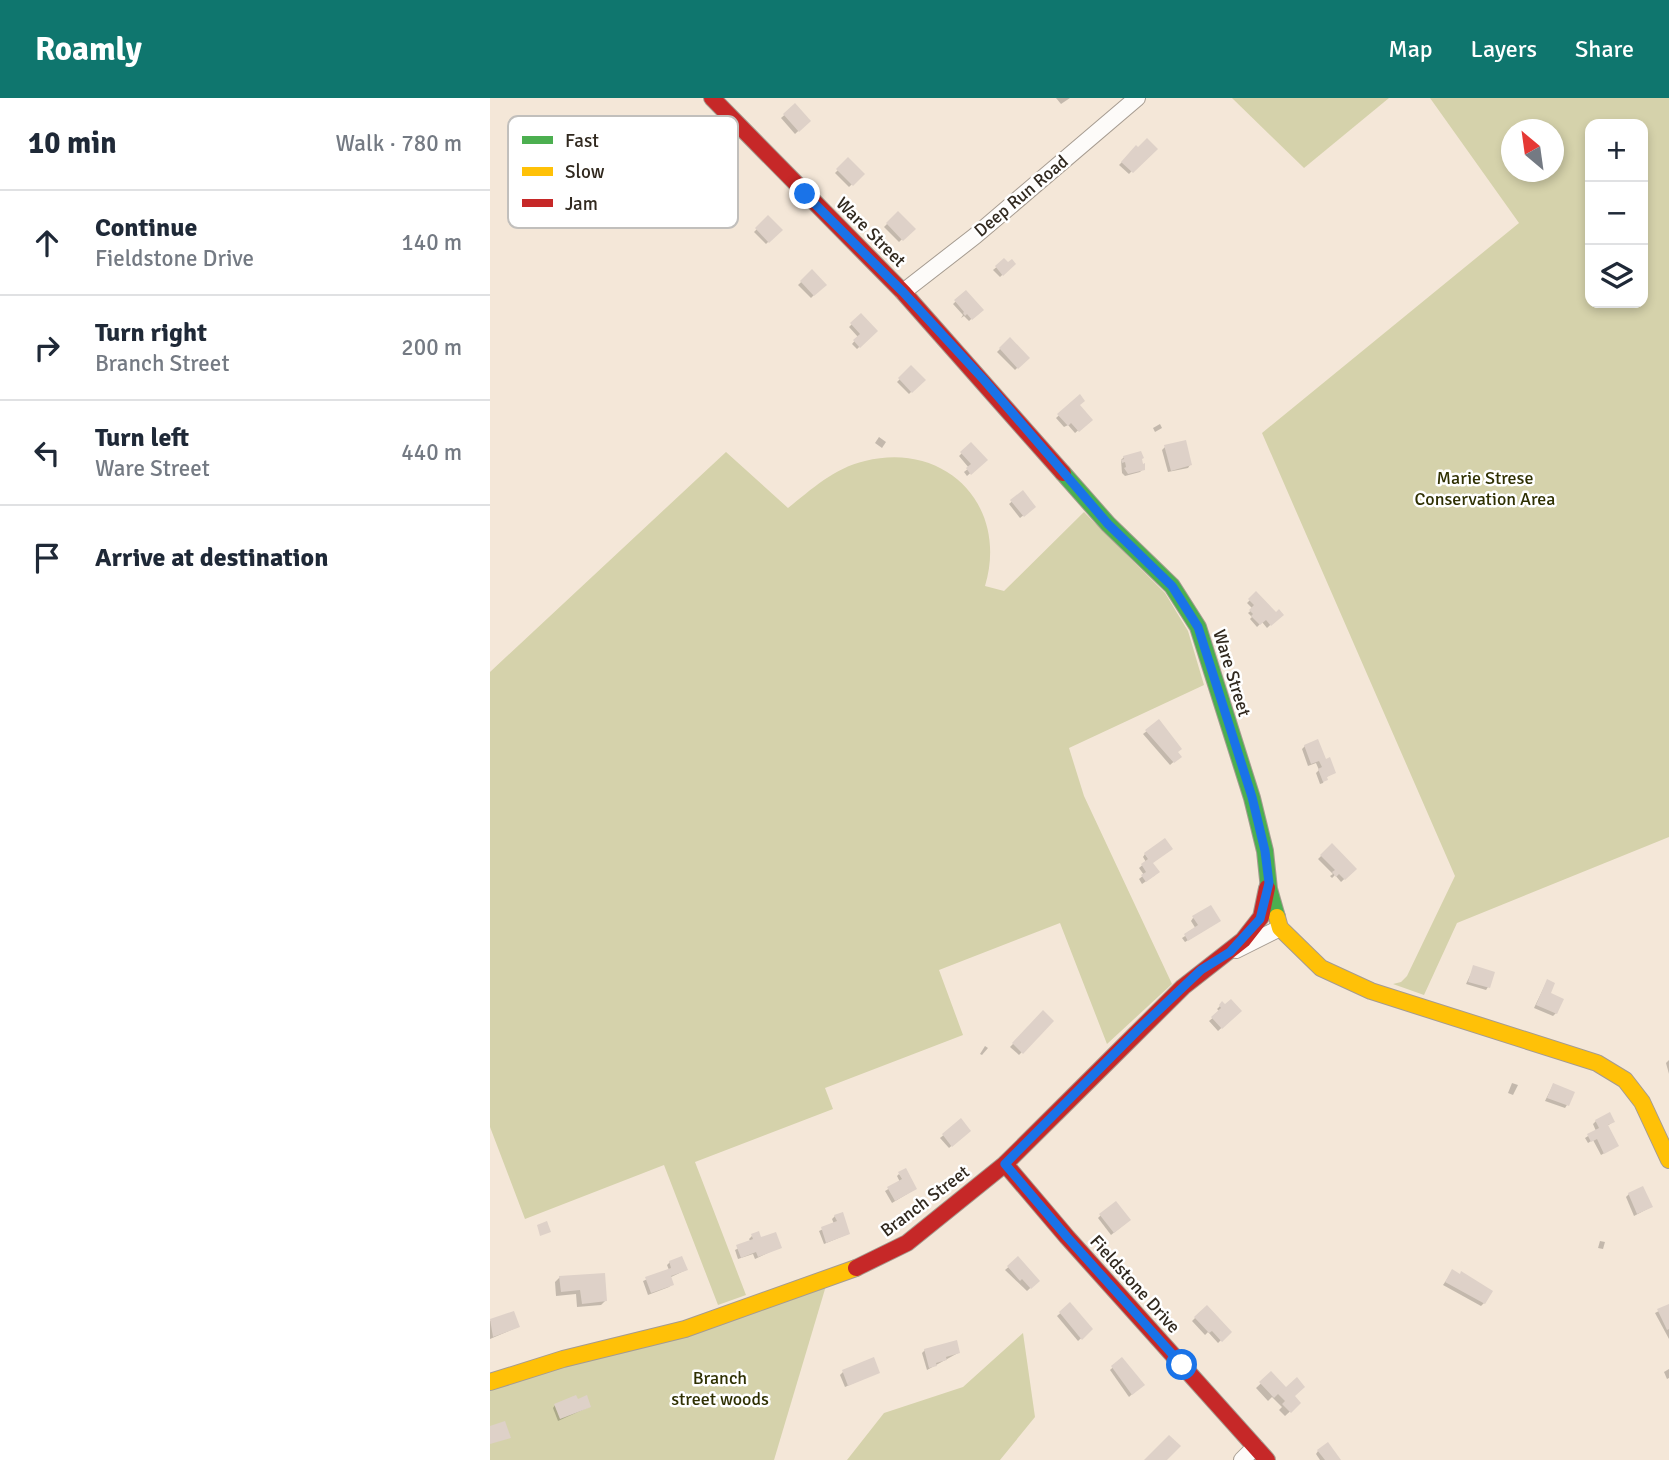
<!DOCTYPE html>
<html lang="en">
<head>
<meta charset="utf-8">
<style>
  :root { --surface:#fff; --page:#f2f2f3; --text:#1f2937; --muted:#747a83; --line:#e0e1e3; --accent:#0f766e }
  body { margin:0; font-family:Signika,sans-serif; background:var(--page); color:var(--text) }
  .controls { position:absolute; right:21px; top:21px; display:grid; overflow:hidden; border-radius:14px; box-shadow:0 4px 10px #0003 }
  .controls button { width:63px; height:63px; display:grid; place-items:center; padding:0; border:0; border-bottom:2px solid var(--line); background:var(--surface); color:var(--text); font:35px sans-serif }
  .compass { position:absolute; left:1011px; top:21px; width:63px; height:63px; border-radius:50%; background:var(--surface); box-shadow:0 4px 10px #0003; rotate:331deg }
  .stop { position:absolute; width:21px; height:21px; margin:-16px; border:5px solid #1a73e8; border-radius:50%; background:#fff }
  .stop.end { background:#1a73e8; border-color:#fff; box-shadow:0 2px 7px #0008 }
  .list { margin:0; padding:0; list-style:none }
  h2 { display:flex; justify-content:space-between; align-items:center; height:91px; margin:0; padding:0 28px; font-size:30px }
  h2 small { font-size:23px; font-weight:400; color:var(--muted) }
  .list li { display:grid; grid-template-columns:46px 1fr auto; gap:21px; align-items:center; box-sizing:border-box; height:105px; padding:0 28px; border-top:2px solid var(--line) }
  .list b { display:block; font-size:26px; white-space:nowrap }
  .list p { margin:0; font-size:23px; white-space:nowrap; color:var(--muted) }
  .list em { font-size:23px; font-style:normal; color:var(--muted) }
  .icon { flex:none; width:38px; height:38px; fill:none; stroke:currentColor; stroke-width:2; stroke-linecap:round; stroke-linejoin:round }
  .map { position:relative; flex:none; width:1179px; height:1362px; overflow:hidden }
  header { display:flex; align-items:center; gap:42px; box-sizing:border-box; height:98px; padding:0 35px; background:var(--accent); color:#fff }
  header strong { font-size:33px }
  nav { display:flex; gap:38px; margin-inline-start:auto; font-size:24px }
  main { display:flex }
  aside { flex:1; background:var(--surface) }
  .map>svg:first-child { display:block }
</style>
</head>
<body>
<header>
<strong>Roamly</strong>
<nav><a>Map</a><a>Layers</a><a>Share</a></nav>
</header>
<main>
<aside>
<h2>10 min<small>Walk · 780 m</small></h2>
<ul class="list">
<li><svg class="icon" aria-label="ahead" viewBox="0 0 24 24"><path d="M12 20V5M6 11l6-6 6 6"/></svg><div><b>Continue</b><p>Fieldstone Drive</p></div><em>140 m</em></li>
<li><svg class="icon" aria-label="right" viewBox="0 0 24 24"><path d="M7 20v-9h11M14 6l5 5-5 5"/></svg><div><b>Turn right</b><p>Branch Street</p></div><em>200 m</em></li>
<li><svg class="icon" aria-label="left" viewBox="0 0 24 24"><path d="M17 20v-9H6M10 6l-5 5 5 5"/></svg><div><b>Turn left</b><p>Ware Street</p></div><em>440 m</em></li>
<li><svg class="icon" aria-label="arrive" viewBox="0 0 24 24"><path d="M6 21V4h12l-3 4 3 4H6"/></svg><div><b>Arrive at destination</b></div></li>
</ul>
</aside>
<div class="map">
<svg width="1179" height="1362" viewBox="0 0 1179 1362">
  <rect width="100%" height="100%" fill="#f4e7d8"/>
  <g fill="#d5d2ab" fill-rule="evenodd">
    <path d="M742,0H899L814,70Z"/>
    <path d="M940,0H1179V739L967,825L934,897L903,886L911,884L917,878L965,778L772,335L1029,125ZM1100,26H1153V205H1100ZM1021,32H1064V74H1021Z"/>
    <path d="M236,354L298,410C322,391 344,370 375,363C456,343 519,408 495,488L514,493L594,414L675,495L698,533L714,587L579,650L594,698L682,886L617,946L570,825L449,872L473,937L335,990L343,1011L205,1064L256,1197L228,1207L174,1067L35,1121L0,1029V574Z"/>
    <path d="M338,1181L284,1362H0V1285Z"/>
    <path d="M533,1235L545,1319L510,1362H357L394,1315L473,1289Z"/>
  </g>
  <g fill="#0003">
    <path d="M566,0H580L571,6Z"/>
    <path d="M305,8L319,23L305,36L291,20Z"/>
    <path d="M646,50L654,60L639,76L629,67Z"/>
    <path d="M358,62L373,76L359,89L345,75Z"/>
    <path d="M408,115L423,131L409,144L394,129Z"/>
    <path d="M278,120L290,132L276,146L264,134Z"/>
    <path d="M514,163L524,166L510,179L503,172Z"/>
    <path d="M322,174L334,187L321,200L308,187Z"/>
    <path d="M476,194L491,212L479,223L474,218L471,220L473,217L463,206Z"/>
    <path d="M371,217L386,233L367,251L362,246L368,239L359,229Z"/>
    <path d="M520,241L537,260L525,272L507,254Z"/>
    <path d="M421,270L433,282L419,296L407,284Z"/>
    <path d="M589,299L588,307L600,322L585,335L578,327L574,329L566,320Z"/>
    <path d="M670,326L672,330L665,334L663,330Z"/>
    <path d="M389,339L396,344L392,350L385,345Z"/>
    <path d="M481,346L495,362L477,378L474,374L479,370L469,358Z"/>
    <path d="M675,349L700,367L698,370L678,374L672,352Z"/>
    <path d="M634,359L650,362L653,371L650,374L635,378L632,375L631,362Z"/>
    <path d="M533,394L544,409L530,420L519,406Z"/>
    <path d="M766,496L786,516L791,517L777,530L772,524L767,529L760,521L762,519L758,515L763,511L757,505Z"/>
    <path d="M669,624L689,659L680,667L653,636Z"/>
    <path d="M815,648L835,663L844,674L835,680L833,685L830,686L826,675L829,672L826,665L818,668L812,651Z"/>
    <path d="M842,747L865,771L851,784L845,777L842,780L840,778L843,776L828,761Z"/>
    <path d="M655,756L661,765L665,777L652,786L649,781L654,777L649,770L656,764L653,759Z"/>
    <path d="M703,820L726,825L695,844L692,840L706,831L701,823Z"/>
    <path d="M984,869L998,889L996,892L976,886Z"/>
    <path d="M1057,883L1059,896L1066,915L1063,918L1044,910Z"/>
    <path d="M730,908L750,913L728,933L719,923L730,914L727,911Z"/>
    <path d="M553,915L562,923L529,957L520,949Z"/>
    <path d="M495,948L498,950L492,957L490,956Z"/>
    <path d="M1179,962V976L1176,965Z"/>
    <path d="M1022,985L1028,987L1023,997L1018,995Z"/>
    <path d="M1063,987L1077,1007L1075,1010L1055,1003Z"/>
    <path d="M471,1023L479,1033L459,1050L450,1040Z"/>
    <path d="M1106,1023L1123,1024L1117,1028L1127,1048L1111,1057L1103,1042L1098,1045L1095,1040L1106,1033L1103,1026Z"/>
    <path d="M409,1076L422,1093L402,1105L395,1093L410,1084L407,1078Z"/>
    <path d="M1139,1096L1161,1109L1144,1118L1136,1099Z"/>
    <path d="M611,1117L636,1125L621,1137L608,1120Z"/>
    <path d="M345,1118L358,1136L334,1146L329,1133L344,1126L342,1121Z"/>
    <path d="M262,1138L270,1142L290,1149L265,1161L263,1156L248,1161L245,1152L261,1144L259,1141Z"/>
    <path d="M1110,1143L1115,1144L1113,1151L1108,1150Z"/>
    <path d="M528,1161L548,1183L537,1193L515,1172Z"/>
    <path d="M180,1164L196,1172L179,1180L182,1186L179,1189L158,1197L153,1183L179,1172L177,1167Z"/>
    <path d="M962,1174L994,1205L991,1208L953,1187Z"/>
    <path d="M70,1179L116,1202L111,1207L87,1209L86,1196L66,1198L65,1184Z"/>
    <path d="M580,1207L601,1231L588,1243L567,1218Z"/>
    <path d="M1179,1208V1241L1165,1215Z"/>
    <path d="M716,1209L739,1234L728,1245L718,1234L715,1237L702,1223Z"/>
    <path d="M23,1215L28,1229L0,1241V1223Z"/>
    <path d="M435,1252L468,1255L437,1272L432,1255Z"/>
    <path d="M631,1262L652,1287L639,1299L620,1272Z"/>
    <path d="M1179,1271V1280L1177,1281L1174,1274Z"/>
    <path d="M353,1274H388L355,1289L350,1277Z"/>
    <path d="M781,1276L809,1305L795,1318L789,1312L792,1309L782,1299L778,1303L766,1290Z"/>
    <path d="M65,1307L99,1309L68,1323L63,1310Z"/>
    <path d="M828,1353L849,1362H830L826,1356Z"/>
  </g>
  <g fill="#ded1c8">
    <path d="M305,5L321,23L309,34L293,16Z"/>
    <path d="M657,40L668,51L643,75L631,64L646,47L648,49Z"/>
    <path d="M358,59L375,76L363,88L346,71Z"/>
    <path d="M408,113L426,131L413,143L396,125Z"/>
    <path d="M278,117L293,132L279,145L265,130Z"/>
    <path d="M514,160L518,164L522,161L526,166L513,178L505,168Z"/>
    <path d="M322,171L337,187L324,198L310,183Z"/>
    <path d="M476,192L494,212L482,222L477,216L475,218L473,215L474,214L464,202Z"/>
    <path d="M371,215L388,233L370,250L363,242L370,236L360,225Z"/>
    <path d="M520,239L540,260L528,271L509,250Z"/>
    <path d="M421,267L436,282L422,295L408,280Z"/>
    <path d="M590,296L595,303L590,307L603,322L589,334L581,325L578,328L567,316Z"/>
    <path d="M696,342L702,367L681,373L674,347Z"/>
    <path d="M481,344L498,362L481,377L476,370L481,366L470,354Z"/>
    <path d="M651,353L654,360L652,361L653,366L655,365V372L638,376L634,370L636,369L635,364L632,365L631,362L634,361L633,358Z"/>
    <path d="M533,392L546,409L534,419L520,402Z"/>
    <path d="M766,493L786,514L789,511L794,517L781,528L776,522L770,527L761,518L763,516L759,512L764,507L758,501Z"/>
    <path d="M669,621L692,651L688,654L692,659L684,665L655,632Z"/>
    <path d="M828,641L836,661L840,659L846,675L837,679L838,682L833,684L828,671L832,669L829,663L821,666L814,647Z"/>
    <path d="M675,740L683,751L663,765L670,774L656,784L651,777L656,774L651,766L658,761L654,755Z"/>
    <path d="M842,745L867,771L855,782L849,776L846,779L842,774L845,772L830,757Z"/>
    <path d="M721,807L731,823L698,843L694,836L708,827L702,818Z"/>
    <path d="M983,867L1005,874L1000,890L978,884Z"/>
    <path d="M1057,881L1065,885L1061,895L1074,901L1067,916L1046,907Z"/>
    <path d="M741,901L752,913L732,931L721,919L731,910L729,907L732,903L735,906Z"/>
    <path d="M553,912L564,923L533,956L522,945Z"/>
    <path d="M1063,985L1085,994L1079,1008L1057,1000Z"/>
    <path d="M1120,1014L1125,1024L1118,1027L1129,1048L1114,1056L1107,1041L1101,1044L1097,1036L1109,1030L1105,1022Z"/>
    <path d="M471,1020L481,1033L462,1049L452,1036Z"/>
    <path d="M416,1070L427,1091L405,1103L397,1089L412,1081L408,1074Z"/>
    <path d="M1153,1088L1163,1109L1147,1116L1138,1095Z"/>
    <path d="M626,1103L641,1122L624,1135L609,1116Z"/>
    <path d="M353,1114L360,1136L336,1145L331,1129L347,1123L344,1117Z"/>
    <path d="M57,1123L61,1134L50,1138L47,1127Z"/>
    <path d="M269,1133L271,1139L286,1134L292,1150L268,1159L266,1154L251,1160L246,1147L263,1141L261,1136Z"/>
    <path d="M192,1158L198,1172L181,1178L184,1187L161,1195L155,1179L181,1170L179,1163Z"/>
    <path d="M528,1158L550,1183L541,1191L532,1181L530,1183L517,1168Z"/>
    <path d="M962,1171L970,1176L971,1173L1003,1193L995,1206L955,1184Z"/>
    <path d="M115,1175L117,1203L92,1206L90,1192L71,1194L69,1178Z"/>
    <path d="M580,1204L603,1231L592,1242L569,1214Z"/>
    <path d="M1179,1206V1231L1177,1232L1167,1211Z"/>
    <path d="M717,1207L742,1234L732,1244L722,1233L719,1235L704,1219Z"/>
    <path d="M24,1213L30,1229L3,1239L0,1221Z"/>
    <path d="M467,1242L470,1255L456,1259L457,1262L446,1265L447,1268L439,1270L434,1251Z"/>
    <path d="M384,1259L390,1275L358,1288L352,1272Z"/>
    <path d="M632,1259L655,1287L642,1297L621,1268Z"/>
    <path d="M781,1273L796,1289L807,1279L815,1289L805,1298L811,1305L801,1315L792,1306L795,1303L788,1296L784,1300L769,1284Z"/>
    <path d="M86,1297L88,1301L97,1297L101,1309L70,1321L64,1306Z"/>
    <path d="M15,1323L21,1340L0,1346V1328Z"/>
    <path d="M679,1337L691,1348L677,1362H654Z"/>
    <path d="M838,1344L851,1362H835L827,1352Z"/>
  </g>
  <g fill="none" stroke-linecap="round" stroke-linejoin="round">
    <defs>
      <g id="street">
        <path d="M413,194L485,138L647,0"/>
        <path d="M746,852L790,830"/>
        <path d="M752,1362L765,1349"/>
      </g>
      <path id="fast" d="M573,375L618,426L682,488L708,529L762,700L775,753L779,791L787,819"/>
      <g id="slow">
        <path d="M787,819L790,830L831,870L881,893L1107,965L1135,982L1152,1004L1179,1062"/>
        <path d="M0,1284L73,1261L195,1231L366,1170"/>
      </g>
      <g id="jam">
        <path d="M222,0L413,194L573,375"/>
        <path d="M515,1066L577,1139L777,1362"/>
        <path d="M366,1170L417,1145L515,1066L693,889L753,842L771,819L777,790"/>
      </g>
    </defs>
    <use href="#street" stroke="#a59b90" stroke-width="18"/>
    <use href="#fast" stroke="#a59b90" stroke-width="18"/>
    <use href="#slow" stroke="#a59b90" stroke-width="18"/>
    <use href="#jam" stroke="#a59b90" stroke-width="18"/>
    <use href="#street" stroke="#fdfbf9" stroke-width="16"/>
    <use href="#fast" stroke="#4caf50" stroke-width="16"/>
    <use href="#slow" stroke="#ffc107" stroke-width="16"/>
    <use href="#jam" stroke="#c62828" stroke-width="16"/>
  </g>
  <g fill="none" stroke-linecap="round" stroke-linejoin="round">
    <path stroke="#1a73e8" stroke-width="9" d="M315,96L413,194L494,282L618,426L682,488L708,529L762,699L775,753L779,785L770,821L740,854L711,872L650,930L515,1066L577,1139L692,1267"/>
  </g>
  <g text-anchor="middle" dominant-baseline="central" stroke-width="5" stroke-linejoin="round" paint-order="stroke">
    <g font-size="18" fill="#31291f" stroke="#fff">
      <text transform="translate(531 98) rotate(-40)">Deep Run Road</text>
      <text transform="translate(381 134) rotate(45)">Ware Street</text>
      <text transform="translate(742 575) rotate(73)">Ware Street</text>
      <text transform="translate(435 1103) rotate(-37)">Branch Street</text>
      <text transform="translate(645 1186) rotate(48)">Fieldstone Drive</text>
    </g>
    <g font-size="18" fill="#2f3002" stroke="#fff">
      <text x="995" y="380">Marie Strese<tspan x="995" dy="21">Conservation Area</tspan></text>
      <text x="230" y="1280">Branch<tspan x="230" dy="21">street woods</tspan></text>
    </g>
  </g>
  <rect x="18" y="18" width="230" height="112" rx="10" fill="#fff" stroke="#c1bfbc" stroke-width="2"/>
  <rect x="32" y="38" width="31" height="8" fill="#4caf50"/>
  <rect x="32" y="69" width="31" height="9" fill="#ffc107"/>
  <rect x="32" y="101" width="31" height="8" fill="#c62828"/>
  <g font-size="19" fill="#31291f">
    <text x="75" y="49">Fast</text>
    <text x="75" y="80">Slow</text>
    <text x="75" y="112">Jam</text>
  </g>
</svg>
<div class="controls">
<button>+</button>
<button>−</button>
<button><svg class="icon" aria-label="layers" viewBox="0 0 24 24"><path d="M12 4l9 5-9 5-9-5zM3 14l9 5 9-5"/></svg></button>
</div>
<svg class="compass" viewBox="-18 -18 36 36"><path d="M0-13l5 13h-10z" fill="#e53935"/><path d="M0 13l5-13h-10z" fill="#747a83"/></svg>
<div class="stop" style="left:692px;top:1267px"></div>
<div class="stop end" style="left:315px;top:96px"></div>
</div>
</main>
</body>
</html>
